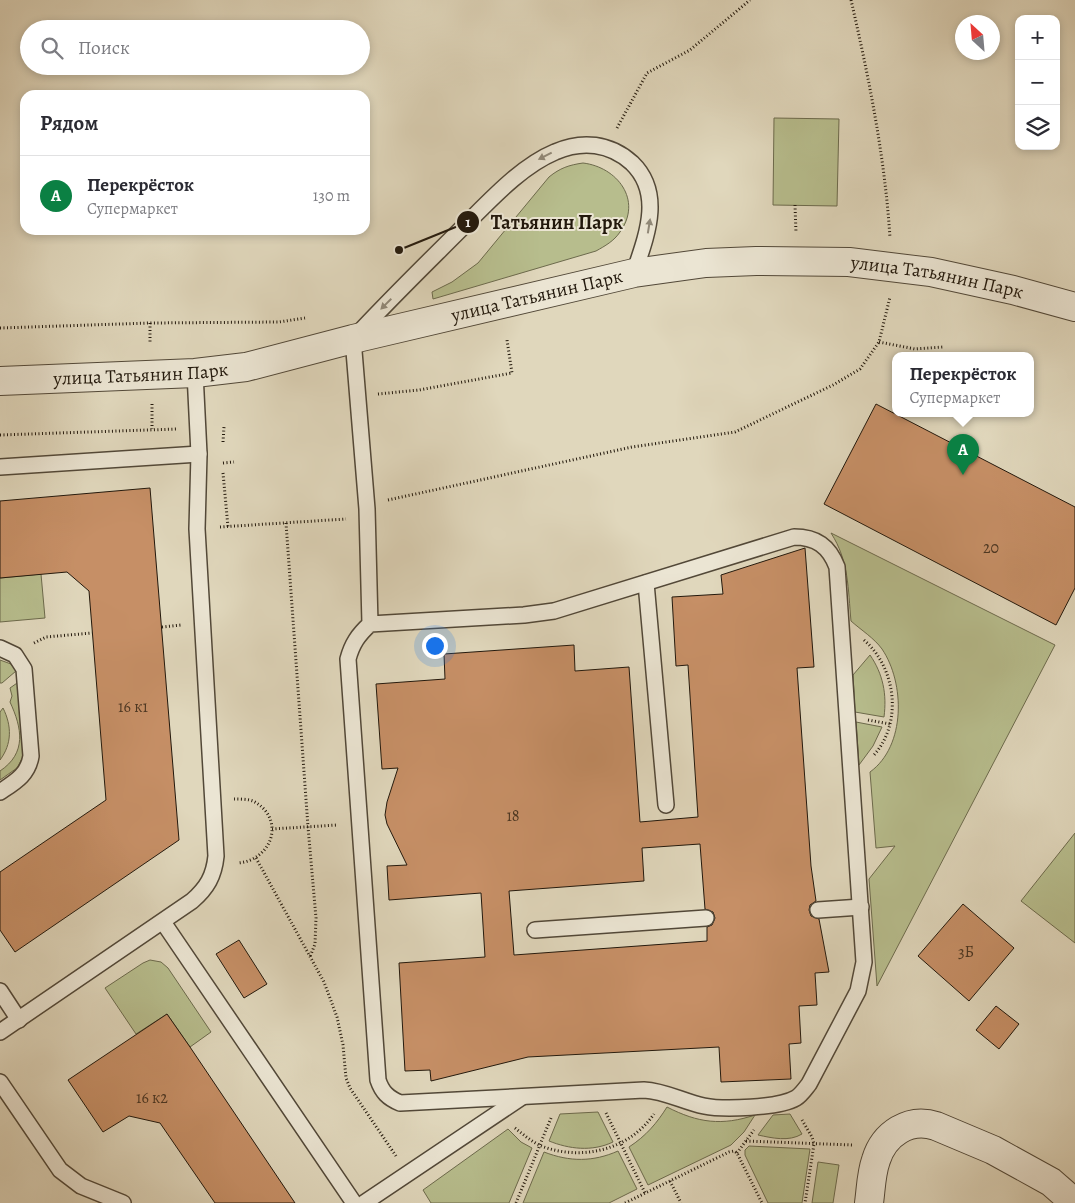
<!DOCTYPE html>
<html lang="ru">
<head>
<meta charset="utf-8">
<style>
  :root { --surface:#fff; --page:#f2f2f3; --text:#2b2b33; --muted:#7c7c81; --line:#e1e1e2; --accent:#0b8043 }
  body { margin:0; font-family:Alegreya,serif; background:var(--page); color:var(--text) }
  .controls { position:absolute; right:15px; top:15px; display:grid; overflow:hidden; border-radius:10px; box-shadow:0 2px 8px #0003 }
  .controls button { width:45px; height:45px; display:grid; place-items:center; padding:0; border:0; border-bottom:1px solid var(--line); background:var(--surface); color:var(--text); font:25px sans-serif }
  .compass { position:absolute; left:955px; top:15px; width:45px; height:45px; border-radius:50%; background:var(--surface); box-shadow:0 2px 8px #0003; rotate:334deg }
  .you { position:absolute; left:434px; top:645px; width:18px; height:18px; margin:-12px; border:4px solid #fff; border-radius:50%; background:#1a73e8; box-shadow:0 0 0 8px #1a73e833 }
  .badge { display:grid; place-items:center; width:32px; height:32px; border-radius:50%; background:var(--accent); color:#fff; font-size:16px; font-weight:700 }
  .pin { position:absolute; translate:-50% -41px; filter:drop-shadow(0 1px 2px #0008) }
  .pin::after { content:''; position:absolute; top:26px; width:18px; height:15px; background:inherit; clip-path:polygon(0 0,100% 0,50% 100%) }
  .popup { position:absolute; left:892px; top:352px; width:142px; height:65px; box-sizing:border-box; display:grid; place-content:center; border-radius:10px; background:var(--surface); filter:drop-shadow(0 1px 4px #0005); font-size:16px; white-space:nowrap; color:var(--muted) }
  .popup b { font-size:19px; color:var(--text) }
  .popup::after { content:''; position:absolute; left:50%; top:100%; margin-left:-10px; border:10px solid transparent; border-top-color:var(--surface) }
  .list { margin:0; padding:0; list-style:none }
  h2 { display:flex; justify-content:space-between; align-items:center; height:65px; margin:0; padding:0 20px; font-size:21px }
  h2 small { font-size:16px; font-weight:400; color:var(--muted) }
  .list li { display:grid; grid-template-columns:32px 1fr auto; gap:15px; align-items:center; box-sizing:border-box; height:80px; padding:0 20px; border-top:1px solid var(--line) }
  .list b { display:block; font-size:19px; white-space:nowrap }
  .list p { margin:0; font-size:16px; white-space:nowrap; color:var(--muted) }
  .list em { font-size:16px; font-style:normal; color:var(--muted) }
  .icon { flex:none; width:28px; height:28px; fill:none; stroke:currentColor; stroke-width:2; stroke-linecap:round; stroke-linejoin:round }
  .map { position:relative; flex:none; width:1075px; height:1203px; overflow:hidden }
  .search { position:absolute; background:var(--surface); box-shadow:0 2px 8px #0003; left:20px; top:20px; width:350px; height:55px; display:flex; align-items:center; gap:12px; box-sizing:border-box; padding:0 18px; border-radius:28px; color:var(--muted); font-size:19px }
  .panel { position:absolute; background:var(--surface); box-shadow:0 2px 8px #0003; left:20px; top:90px; width:350px; height:145px; border-radius:15px }
  .map>svg:first-child { display:block }
</style>
</head>
<body>
<div class="map">
<svg width="1075" height="1203" viewBox="0 0 1075 1203">
  <rect width="100%" height="100%" fill="#e0d7bc"/>
  <filter id="stains"><feTurbulence type="fractalNoise" baseFrequency=".004" numOctaves="4"/><feColorMatrix values="0 0 0 0 .2 0 0 0 0 .09 0 0 0 0 .02 0 0 0 .5 -.17"/></filter>
  <radialGradient id="worn" r=".72"><stop offset=".6" stop-color="#630" stop-opacity="0"/><stop offset="1" stop-color="#630" stop-opacity=".3"/></radialGradient>
  <g fill="#b7bd8d" stroke="#6c6a4c">
    <path d="M774,118L839,119L837,206L773,205Z"/>
    <path d="M583,163C617,167 643,200 620,232C614,241 605,246 596,251L433,299L432,292L452,282L478,263L549,177C560,168 569,165 583,163Z"/>
    <path d="M831,533L1055,645L877,986L869,879L895,846L876,848L870,772C906,746 905,683 882,649C874,638 861,630 851,621C848,589 849,561 831,533Z"/>
    <path d="M41,574L45,618L0,622V578Z"/>
    <path d="M870,655C883,674 887,694 884,717L855,712L853,675Z"/>
    <path d="M0,660L11,664L16,671L2,683H0Z"/>
    <path d="M20,681L24,755L17,768L0,780V771C27,753 22,728 10,702L12,696L10,688Z"/>
    <path d="M3,708C12,726 12,744 0,760V712Z"/>
    <path d="M856,722L882,727L873,746L859,765Z"/>
    <path d="M1075,833V943L1021,901Z"/>
    <path d="M150,960L161,962L168,968L211,1032L190,1047L167,1014L136,1034L105,988L143,963Z"/>
    <path d="M667,1107C698,1123 722,1126 755,1115L744,1132L731,1145L648,1185L629,1147C646,1136 657,1123 667,1107Z"/>
    <path d="M598,1112L613,1142C592,1152 569,1149 549,1141L560,1114Z"/>
    <path d="M790,1114L802,1134C789,1142 772,1138 758,1135L773,1115Z"/>
    <path d="M508,1129L521,1142L532,1148L509,1203H431L423,1190Z"/>
    <path d="M749,1146L810,1149L802,1203H768L745,1155V1150Z"/>
    <path d="M618,1151L637,1189L609,1203H523L544,1152C570,1162 593,1162 618,1151Z"/>
    <path d="M818,1162L839,1165L833,1203H812Z"/>
  </g>
  <g fill="#c68f66" stroke="#22180c" fill-rule="evenodd">
    <path d="M876,404L1075,507V588L1056,625L824,504Z"/>
    <path d="M150,488L179,840L15,952L0,930V872L106,800L89,591L67,572L0,578V501Z"/>
    <path d="M805,548L814,667L797,668L811,866L816,901L810,905L809,910L811,916L819,919L829,972L815,973L817,1005L799,1006L801,1043L789,1044L791,1079L721,1082L719,1047L528,1057L431,1081L430,1070L405,1071L399,963L485,957L481,893L389,900L387,866L407,865L387,824L385,815L387,802L398,768L382,769L376,684L445,679L444,654L574,645L575,671L629,667L640,822L698,817L688,665L676,666L672,597L723,594L721,575ZM700,844L705,909L713,912L715,918L712,925L707,927V941L514,955L509,891L644,881L642,848Z"/>
    <path d="M963,904L1014,948L969,1001L918,956Z"/>
    <path d="M239,940L267,984L244,998L216,954Z"/>
    <path d="M996,1006L1019,1024L999,1049L976,1030Z"/>
    <path d="M167,1014L190,1047L295,1203H215L160,1123L129,1116L103,1132L68,1080Z"/>
  </g>
  <g fill="none" stroke-linecap="round" stroke-linejoin="round">
    <defs>
      <g id="service">
        <path d="M0,467L199,454"/>
        <path d="M646,583L666,805"/>
        <path d="M370,624C358,635 352,644 348,659L378,1080C382,1092 388,1098 400,1103L644,1090C665,1091 684,1102 704,1106C723,1110 779,1108 796,1098C801,1095 805,1089 809,1084L858,991L864,962L837,567C829,546 816,537 794,537L554,611L524,615L370,624L367,509L353,339C387,302 423,267 459,231C487,204 519,167 555,152C582,140 610,143 632,163C664,194 646,237 634,273"/>
        <path d="M0,648L15,655L24,669L31,756C28,775 15,782 0,792"/>
        <path d="M818,910L861,907"/>
        <path d="M163,922L354,1203"/>
        <path d="M535,930L706,918"/>
        <path d="M0,991L19,1020"/>
        <path d="M0,1032L192,901C207,888 214,876 216,856L197,529L199,454L195,373"/>
        <path d="M0,1082L60,1170L81,1186L123,1203"/>
        <path d="M364,1203L522,1097"/>
      </g>
      <path id="minor" d="M869,1203C871,1189 871,1174 876,1160C884,1134 909,1117 936,1126L993,1150L1051,1182L1075,1203"/>
      <g id="tertiary">
        <path id="s1" d="M0,381L195,373L246,367L353,339L634,273L706,263L756,261L849,262L931,272L1013,290L1075,307"/>
      </g>
    </defs>
    <use href="#service" stroke="#524838" stroke-width="18"/>
    <use href="#minor" stroke="#524838" stroke-width="30"/>
    <use href="#tertiary" stroke="#524838" stroke-width="30"/>
    <g stroke="#22180c" stroke-width="3" stroke-dasharray="1 2.5" stroke-linecap="butt">
      <path d="M851,0C869,78 885,158 890,238"/>
      <path d="M617,128L647,73L690,50L750,0"/>
      <path d="M795,205L796,233"/>
      <path d="M150,323V343"/>
      <path d="M0,328L150,323L279,322L305,318"/>
      <path d="M879,342L915,349L943,347"/>
      <path d="M378,394L419,390L512,373L507,340"/>
      <path d="M152,404V429"/>
      <path d="M0,435L177,429"/>
      <path d="M223,442L224,427"/>
      <path d="M223,463L234,462"/>
      <path d="M223,473L228,527"/>
      <path d="M388,500L632,447L735,432L833,385L860,369L879,342L890,297"/>
      <path d="M286,523L308,827L316,918L315,944L310,957"/>
      <path d="M220,527L346,519"/>
      <path d="M162,627L181,625"/>
      <path d="M864,640C896,668 903,722 874,755"/>
      <path d="M34,643L46,637L92,633"/>
      <path d="M868,720L890,724"/>
      <path d="M234,799C240,799 248,799 253,801C286,818 273,860 238,863"/>
      <path d="M272,829L337,825"/>
      <path d="M256,858L324,982L337,1017L343,1045L346,1078L350,1088L396,1156"/>
      <path d="M606,1113L645,1193"/>
      <path d="M802,1120L812,1137L814,1144L805,1203"/>
      <path d="M515,1128C524,1135 533,1143 544,1147C584,1161 630,1149 654,1114"/>
      <path d="M746,1141L852,1145"/>
      <path d="M737,1153L754,1130"/>
      <path d="M670,1181L681,1203"/>
      <path d="M516,1203L551,1118"/>
      <path d="M625,1203L729,1152L734,1151L737,1153L762,1203"/>
    </g>
    <use href="#service" stroke="#ebe5d3" stroke-width="15"/>
    <use href="#minor" stroke="#ebe5d3" stroke-width="28"/>
    <use href="#tertiary" stroke="#ebe5d3" stroke-width="28"/>
  </g>
  <defs><path id="oneway-solid" d="M-6-.8H1V-3.2L6.5 0L1 3.2V.8H-6Z" transform="scale(1.25)"/></defs>
  <g fill="#918979">
    <use href="#oneway-solid" transform="translate(545 156) rotate(153)"/>
    <use href="#oneway-solid" transform="translate(649 226) rotate(-81)"/>
    <use href="#oneway-solid" transform="translate(386 304) rotate(135)"/>
  </g>
  <g text-anchor="middle" dominant-baseline="central" stroke-width="4" stroke-linejoin="round" paint-order="stroke">
    <g font-size="16" fill="#4b3622">
      <text x="991" y="548">20</text>
      <text x="133" y="707">16 к1</text>
      <text x="513" y="816">18</text>
      <text x="966" y="952">3Б</text>
      <text x="152" y="1098">16 к2</text>
    </g>
    <g font-size="19" fill="#22180c" stroke="#ebe5d3">
      <text stroke="none"><textPath href="#s1" startOffset="951">улица Татьянин Парк</textPath></text>
      <text stroke="none"><textPath href="#s1" startOffset="546">улица Татьянин Парк</textPath></text>
      <text stroke="none"><textPath href="#s1" startOffset="141">улица Татьянин Парк</textPath></text>
    </g>
  </g>
  <path fill="none" stroke="#22180c" stroke-width="2" d="M399 250L468 222"/>
  <g fill="#22180c" stroke="#ebe5d3" stroke-width="2">
    <circle cx="399" cy="250" r="5"/>
    <circle cx="468" cy="222" r="12"/>
  </g>
  <g font-size="15" text-anchor="middle" font-weight="bold" fill="#fff">
    <text x="468" y="227">1</text>
  </g>
  <g font-size="20" text-anchor="middle" font-weight="bold" fill="#22180c" stroke="#ebe5d3" stroke-width="4" stroke-linejoin="round" paint-order="stroke">
    <text x="557" y="229">Татьянин Парк</text>
  </g>
  <rect width="100%" height="100%" filter="url(#stains)"/>
  <rect width="100%" height="100%" fill="url(#worn)"/>
</svg>
<div class="controls">
<button>+</button>
<button>−</button>
<button><svg class="icon" aria-label="layers" viewBox="0 0 24 24"><path d="M12 4l9 5-9 5-9-5zM3 14l9 5 9-5"/></svg></button>
</div>
<svg class="compass" viewBox="-18 -18 36 36"><path d="M0-13l5 13h-10z" fill="#e53935"/><path d="M0 13l5-13h-10z" fill="#7c7c81"/></svg>
<div class="you"></div>
<div class="pin badge" style="left:963px;top:475px">A</div>
<div class="popup"><b>Перекрёсток</b>Супермаркет</div>
<div class="search"><svg class="icon" aria-label="search" viewBox="0 0 24 24"><circle cx="10" cy="10" r="6"/><path d="M15 15l6 6"/></svg>Поиск</div>
<section class="panel">
<h2>Рядом<small></small></h2>
<ul class="list">
<li><span class="badge">A</span><div><b>Перекрёсток</b><p>Супермаркет</p></div><em>130 m</em></li>
</ul>
</section>
</div>
</body>
</html>
